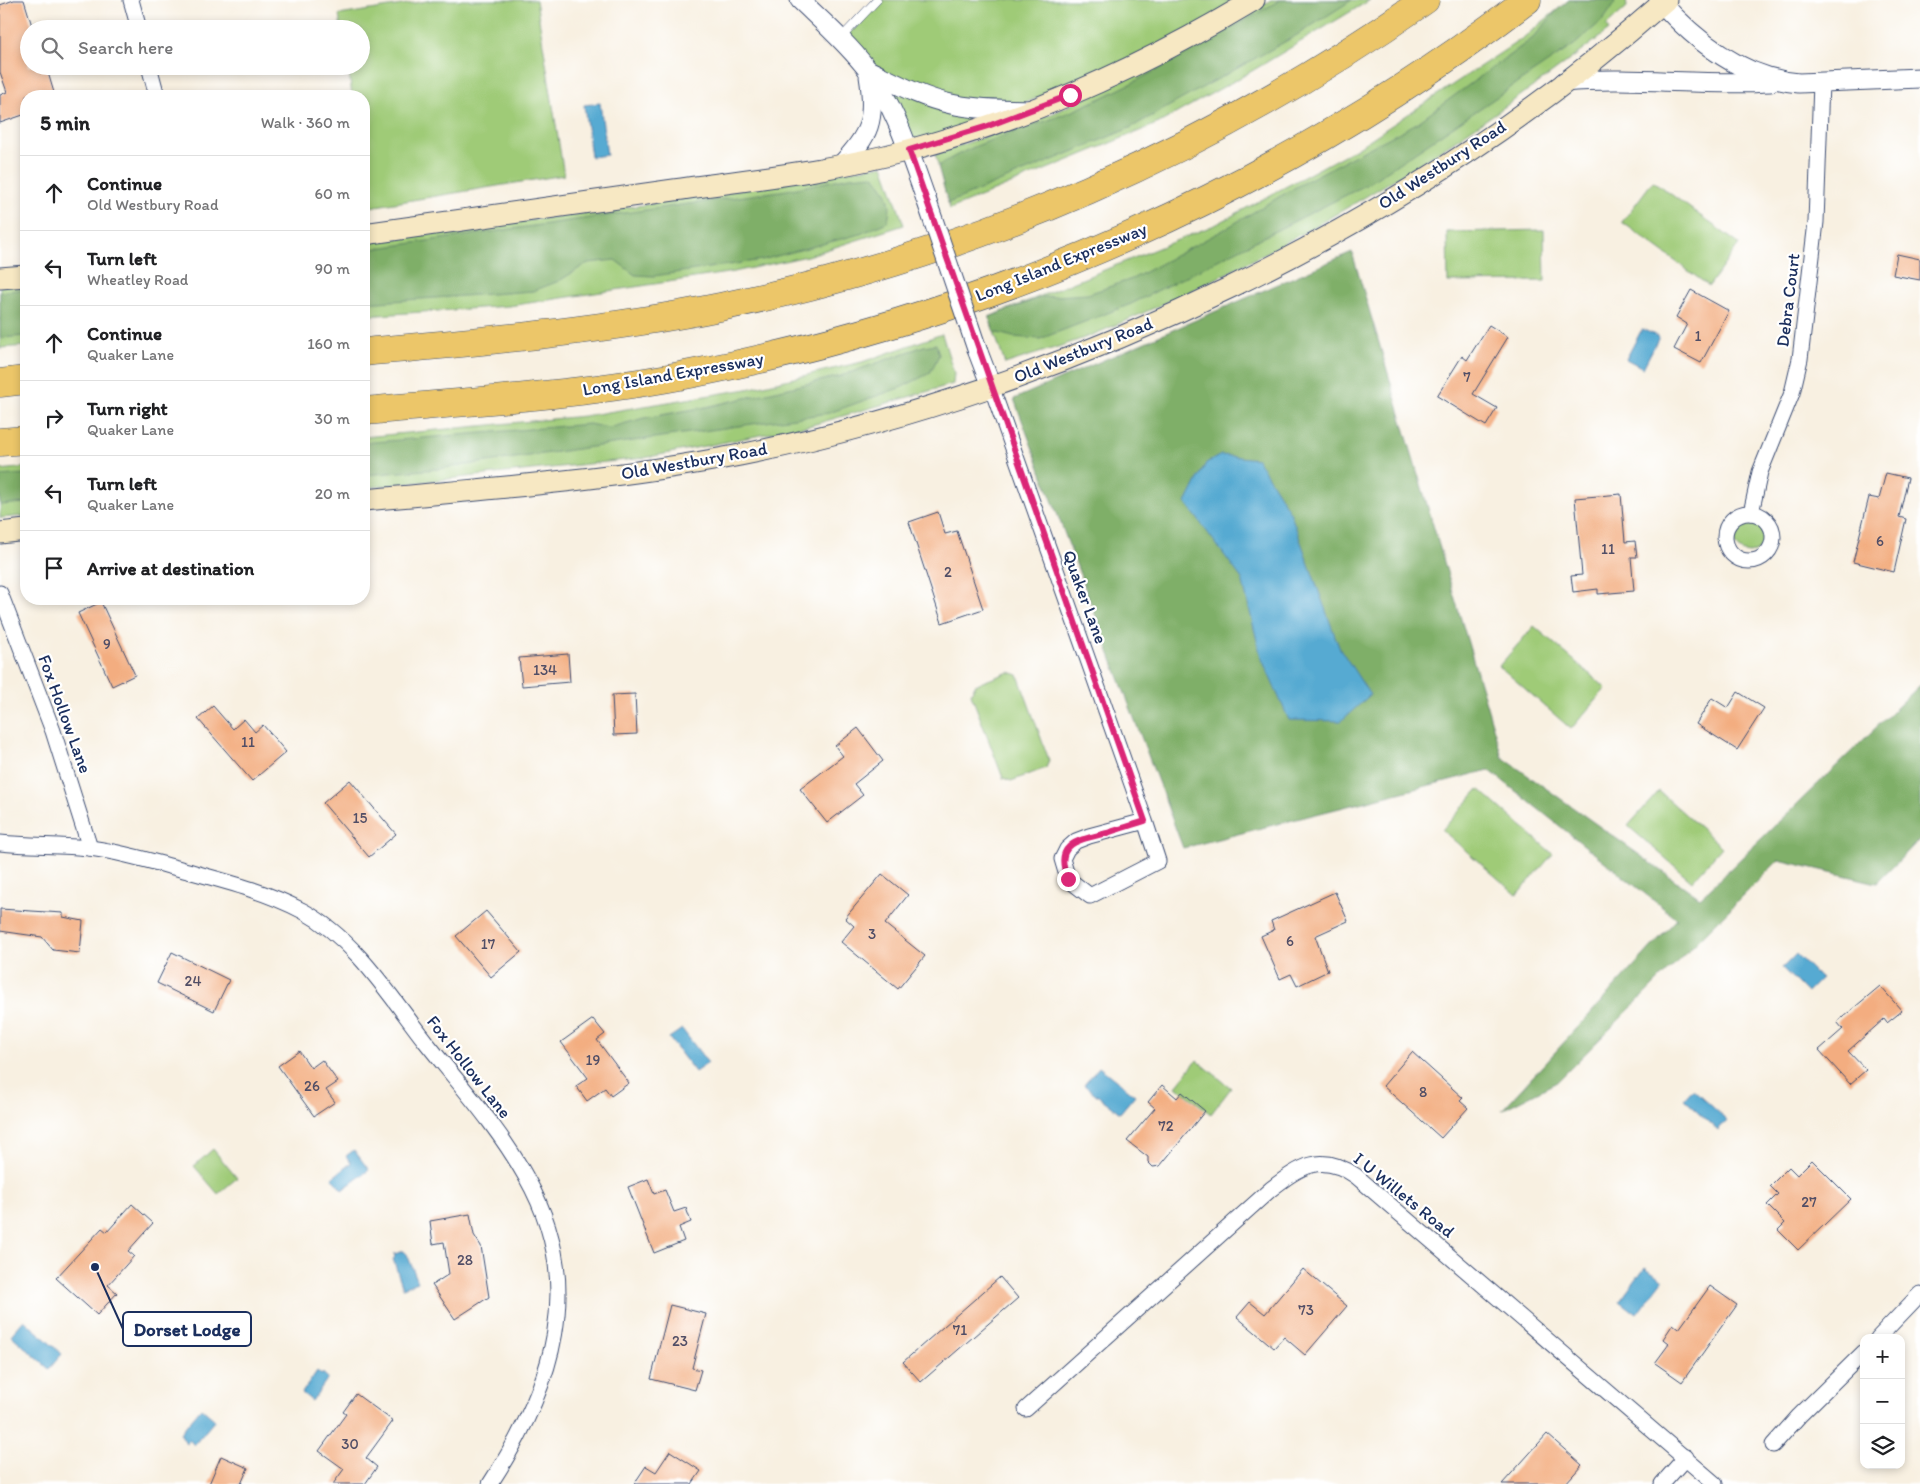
<!DOCTYPE html>
<html lang="en">
<head>
<meta charset="utf-8">
<style>
  :root { --surface:#fff; --page:#f6f6f6; --text:#202124; --muted:#757577; --line:#e0e0e0 }
  body { margin:0; font-family:Itim,sans-serif; background:var(--page); color:var(--text) }
  .controls { position:absolute; right:15px; bottom:15px; display:grid; overflow:hidden; border-radius:10px; box-shadow:0 2px 8px #0003 }
  .controls button { width:45px; height:45px; display:grid; place-items:center; padding:0; border:0; border-bottom:1px solid var(--line); background:var(--surface); color:var(--text); font:25px sans-serif }
  .stop { position:absolute; width:15px; height:15px; margin:-11px; border:4px solid #db2777; border-radius:50%; background:#fff }
  .stop.end { background:#db2777; border-color:#fff; box-shadow:0 1px 5px #0008 }
  .list { margin:0; padding:0; list-style:none }
  h2 { display:flex; justify-content:space-between; align-items:center; height:65px; margin:0; padding:0 20px; font-size:21px }
  h2 small { font-size:16px; font-weight:400; color:var(--muted) }
  .list li { display:grid; grid-template-columns:32px 1fr auto; gap:15px; align-items:center; box-sizing:border-box; height:75px; padding:0 20px; border-top:1px solid var(--line) }
  .list b { display:block; font-size:19px; white-space:nowrap }
  .list p { margin:0; font-size:16px; white-space:nowrap; color:var(--muted) }
  .list em { font-size:16px; font-style:normal; color:var(--muted) }
  .icon { flex:none; width:28px; height:28px; fill:none; stroke:currentColor; stroke-width:2; stroke-linecap:round; stroke-linejoin:round }
  .map { position:relative; flex:none; width:1920px; height:1484px; overflow:hidden }
  .search { position:absolute; background:var(--surface); box-shadow:0 2px 8px #0003; left:20px; top:20px; width:350px; height:55px; display:flex; align-items:center; gap:12px; box-sizing:border-box; padding:0 18px; border-radius:28px; color:var(--muted); font-size:19px }
  .panel { position:absolute; background:var(--surface); box-shadow:0 2px 8px #0003; left:20px; top:90px; width:350px; height:515px; border-radius:20px }
  .map>svg:first-child { display:block }
</style>
</head>
<body>
<div class="map">
<svg width="1920" height="1484" viewBox="0 0 1920 1484">
  <rect width="100%" height="100%" fill="#fff"/>
  <filter id="ink" filterUnits="userSpaceOnUse"><feTurbulence type="fractalNoise" baseFrequency=".02" numOctaves="2"/><feDisplacementMap in="SourceGraphic" scale="10" xChannelSelector="R" yChannelSelector="G"/><feConvolveMatrix kernelMatrix="1 2 1 2 8 2 1 2 1" color-interpolation-filters="sRGB"/></filter>
  <filter id="wash" filterUnits="userSpaceOnUse"><feTurbulence type="fractalNoise" baseFrequency=".0096" numOctaves="4" result="noise"/><feDisplacementMap in="SourceGraphic" scale="20" xChannelSelector="R" yChannelSelector="G"/><feGaussianBlur stdDeviation="1.12" result="paint"/><feColorMatrix in="noise" values="0 0 0 0 0 0 0 0 0 0 0 0 0 0 0 0 0 1.4 0 .05"/><feComposite in="paint" operator="in"/></filter>
  <g filter="url(#wash)">
    <rect width="100%" height="100%" fill="#f8f0e1"/>
    <g fill="#9fcb77" stroke="#5d7d6a">
      <path d="M433,0H536L564,175L370,207L364,167V96H352L348,66H361V29H341L339,15Z"/>
      <path d="M877,0H1254L1197,33L909,150L840,39Z"/>
      <path d="M1271,0H1370L1252,71L1159,123L950,209L935,154L1054,113L1207,39Z"/>
      <path d="M1569,0H1626L1627,7L1606,26L1609,30C1453,151 1284,254 1102,331C1071,344 1037,353 1005,364L989,317L1217,224L1357,148L1523,38Z"/>
      <path d="M883,165L904,225L807,256L734,272L509,306L364,316V243L651,204Z"/>
      <path d="M1653,181L1739,244L1709,286L1622,222Z"/>
      <path d="M1544,230L1545,281L1448,282L1447,232Z"/>
      <path d="M26,285V346L0,348V286Z"/>
      <path d="M942,334L954,373L953,384L812,425L644,458L364,488V437L584,416L747,389L862,362Z"/>
      <path d="M26,467V516L0,518V470Z"/>
      <circle cx="1749" cy="537" r="16"/>
      <path d="M1534,626L1606,688L1571,729L1499,666Z"/>
      <path d="M1009,672L1018,675L1049,760L1046,768L1011,781L1003,778L971,694L975,685Z"/>
      <path d="M1479,789L1553,854L1517,895L1442,830Z"/>
      <path d="M1659,791L1722,847L1692,881L1628,826Z"/>
      <path d="M1197,1060L1231,1088L1211,1114L1176,1086Z"/>
      <path d="M213,1149L237,1178L218,1194L194,1166Z"/>
    </g>
    <g fill="#7faf68" stroke="#4d6f63">
      <path d="M1280,0H1352L1297,35L1130,128L948,203L938,166C980,139 1029,129 1075,110C1146,79 1213,39 1280,0Z"/>
      <path d="M1569,0H1613L1615,3L1604,19L1574,45L1366,185L1131,304L1040,339L1013,337L994,332L989,317L1042,297L1088,294L1132,279L1225,229L1306,181L1417,123L1533,38L1557,10Z"/>
      <path d="M873,175C887,190 894,203 887,222L860,234L762,260L654,276L635,275L615,260L588,263L559,281L533,291L364,303V250L787,190L850,177Z"/>
      <path d="M1352,252L1502,757L1700,898L1920,685V839L1877,883L1779,860L1557,1082L1502,1110L1677,919L1489,770L1183,848L1014,399Z"/>
      <path d="M26,289V336L0,338V292Z"/>
      <path d="M936,344L939,355L930,373L902,387L829,413L438,469L364,475V443L589,424L609,428L644,418L706,407L841,376L924,346Z"/>
      <path d="M26,474V503L0,505V476Z"/>
    </g>
    <g fill="#57aad2" stroke="#396c98">
      <path d="M600,103L607,155L591,157L584,105Z"/>
      <path d="M1642,329L1659,337L1643,368L1626,359Z"/>
      <path d="M1221,455L1257,459L1290,512L1339,647L1370,695L1341,721L1289,720L1261,657L1242,579L1186,503L1206,463Z"/>
      <path d="M1796,954L1821,979L1807,993L1782,968Z"/>
      <path d="M682,1029L708,1063L695,1072L669,1038Z"/>
      <path d="M1099,1067L1135,1095L1120,1113L1084,1085Z"/>
      <path d="M1693,1089L1727,1120L1718,1130L1684,1099Z"/>
      <path d="M354,1150L369,1170L342,1190L332,1178L351,1163L346,1156Z"/>
      <path d="M404,1251L407,1254L418,1282L403,1288L393,1259L395,1257L394,1254Z"/>
      <path d="M1645,1267L1663,1280L1637,1314L1620,1301Z"/>
      <path d="M24,1320L62,1354L49,1369L11,1335Z"/>
      <path d="M317,1371L322,1375L323,1373L328,1378L312,1401L302,1393Z"/>
      <path d="M201,1408L215,1420L194,1445L189,1440L186,1443L180,1433Z"/>
    </g>
    <g id="blocks">
      <g fill="#f3ad80">
        <path d="M14,0H24L33,29H29V66H46L55,96H26V114L0,123V95L7,92L0,72V5Z"/>
        <path d="M1897,254L1920,259V280L1893,275Z"/>
        <path d="M1691,290L1729,311L1701,363L1674,349L1687,324L1676,317Z"/>
        <path d="M1489,325L1508,337L1473,394L1497,408L1486,426L1437,396L1462,356L1467,360Z"/>
        <path d="M1886,473L1908,478L1899,517L1906,519L1894,572L1853,562L1869,497L1879,499Z"/>
        <path d="M1621,494L1625,542L1635,541L1637,557H1631L1634,591L1598,594V589L1573,592L1571,576L1582,575L1575,498Z"/>
        <path d="M938,512L945,534L957,531L983,609L942,623L909,522Z"/>
        <path d="M101,602L135,675L112,686L78,613Z"/>
        <path d="M568,654L570,682L522,686L519,658Z"/>
        <path d="M1738,692L1764,708L1737,750L1696,724L1712,698L1728,708Z"/>
        <path d="M635,694L637,734L614,735L612,695Z"/>
        <path d="M213,706L233,729L244,719L255,732L263,725L286,752L252,781L198,719Z"/>
        <path d="M858,728L883,761L854,784L863,795L827,823L800,789L843,756L835,746Z"/>
        <path d="M350,780L396,834L369,857L323,803Z"/>
        <path d="M882,874L908,895L885,924L925,956L898,989L841,942L854,926L845,918Z"/>
        <path d="M1335,892L1348,921L1315,936L1328,971L1297,986L1291,974L1280,979L1261,936L1274,930L1271,921Z"/>
        <path d="M0,909L63,913V917L83,921L80,953L53,950L42,937L0,931Z"/>
        <path d="M486,911L521,952L491,977L456,936Z"/>
        <path d="M172,952L229,980L214,1011L157,983Z"/>
        <path d="M1880,986L1902,1011L1887,1023L1884,1019L1848,1051L1866,1070L1850,1084L1819,1050L1843,1029L1837,1022Z"/>
        <path d="M593,1019L605,1034L597,1040L629,1083L611,1096L605,1088L587,1101L576,1086L588,1078L561,1042Z"/>
        <path d="M299,1051L311,1068L322,1060L338,1082L326,1090L335,1102L314,1116L278,1066Z"/>
        <path d="M1412,1052L1463,1098L1460,1101L1468,1108L1441,1138L1383,1086Z"/>
        <path d="M1162,1085L1177,1098L1182,1092L1205,1111L1160,1166L1153,1167L1148,1162V1157L1127,1141L1155,1108L1148,1102Z"/>
        <path d="M1812,1160L1851,1199L1798,1250L1778,1230L1785,1223L1767,1205L1778,1194L1770,1186L1789,1167L1797,1175Z"/>
        <path d="M648,1179L654,1194L665,1190L674,1212L686,1208L691,1222L679,1227L684,1241L654,1253L628,1187Z"/>
        <path d="M132,1204L153,1223L128,1251L134,1256L108,1285L117,1293L97,1315L56,1278L102,1228L107,1232Z"/>
        <path d="M470,1214L474,1235L481,1246L489,1297L455,1319L432,1285L449,1274L444,1242L433,1244L430,1221Z"/>
        <path d="M1303,1269L1347,1306L1305,1355L1284,1337L1274,1348L1237,1317L1250,1302L1265,1314Z"/>
        <path d="M1000,1277L1018,1298L921,1382L903,1362Z"/>
        <path d="M1710,1286L1737,1305L1682,1382L1655,1363L1669,1344L1663,1339L1673,1324L1679,1329Z"/>
        <path d="M670,1305L706,1314L692,1368L701,1370L695,1390L651,1379Z"/>
        <path d="M356,1394L393,1421L366,1458L377,1467L365,1484H333L344,1469L319,1451L346,1414L343,1412Z"/>
        <path d="M1547,1434L1582,1465L1565,1484H1502Z"/>
        <path d="M670,1451L701,1471L692,1484H634L646,1466L656,1472Z"/>
        <path d="M221,1456L248,1468L241,1484H209Z"/>
      </g>
    </g>
  </g>
  <g filter="url(#ink)">
    <use href="#blocks" fill-opacity="0" stroke="#3c4c72" stroke-width="1"/>
    <g fill="none" stroke-linecap="round" stroke-linejoin="round">
      <defs>
        <path id="service" d="M840,39L877,0"/>
        <g id="minor">
          <path d="M131,0L139,29"/>
          <path d="M149,66L157,96"/>
          <path d="M991,386L1145,821L1158,861L1090,896L1068,879L1062,859L1067,849L1076,841L1089,836L1145,821"/>
          <path d="M1751,513L1760,472L1792,393L1800,359L1816,222L1821,83"/>
          <circle cx="1749" cy="537" r="24"/>
          <path d="M0,593L53,731L90,848"/>
          <path d="M0,843C30,846 60,845 89,848C118,851 149,861 177,868C220,880 263,890 303,911C355,939 390,996 425,1041C460,1085 499,1128 526,1177C587,1284 553,1387 490,1484"/>
          <path d="M1878,1338L1920,1294"/>
          <path d="M1026,1409L1271,1189C1301,1166 1321,1152 1356,1176L1715,1484"/>
          <path d="M1773,1445L1799,1416L1864,1352"/>
          <path d="M1662,1484L1686,1457"/>
        </g>
        <g id="tertiary">
          <path d="M800,0C823,22 848,44 867,69C896,107 910,155 926,199"/>
          <path d="M1659,0C1696,42 1742,78 1799,83L1920,78"/>
          <path d="M868,70C895,83 922,98 951,104C977,110 1003,109 1029,110"/>
          <path d="M1564,82C1633,76 1701,86 1770,82"/>
          <path d="M840,166C870,135 876,120 869,76"/>
          <path d="M978,352L991,386"/>
        </g>
        <g id="secondary">
          <path d="M364,234C467,219 570,204 674,190C753,179 831,171 909,150C1031,118 1146,65 1254,0"/>
          <path d="M0,278L26,276"/>
          <path d="M364,500C489,489 616,479 740,455C1068,390 1416,222 1666,0"/>
          <path d="M0,533L26,530"/>
        </g>
        <g id="motorway">
          <path d="M364,352C483,341 603,331 720,307C973,255 1214,149 1425,0"/>
          <path d="M0,383L26,380"/>
          <path d="M364,411C474,401 586,395 695,373C997,314 1283,187 1527,0"/>
          <path d="M0,442L26,440"/>
        </g>
      </defs>
      <use href="#service" stroke="#3c4c72" stroke-width="9"/>
      <use href="#minor" stroke="#3c4c72" stroke-width="17"/>
      <use href="#tertiary" stroke="#3c4c72" stroke-width="21"/>
      <use href="#secondary" stroke="#3c4c72" stroke-width="23"/>
      <use href="#motorway" stroke="#3c4c72" stroke-width="29"/>
      <use href="#service" stroke="#fff" stroke-width="8"/>
      <use href="#minor" stroke="#fff" stroke-width="15"/>
      <use href="#tertiary" stroke="#fff" stroke-width="19"/>
      <use href="#secondary" stroke="#f7e8c3" stroke-width="21"/>
      <use href="#motorway" stroke="#ecc669" stroke-width="28"/>
      <defs>
        <path id="tertiary-bridge" d="M926,199L978,352"/>
      </defs>
      <use href="#tertiary-bridge" stroke="#3c4c72" stroke-width="21" stroke-linecap="butt"/>
      <use href="#tertiary-bridge" stroke="#fff" stroke-width="19"/>
    </g>
  </g>
  <g fill="none" stroke-linecap="round" stroke-linejoin="round" filter="url(#ink)">
    <path stroke="#db2777" stroke-width="6" d="M1068,879C1052,843 1079,840 1107,833C1119,829 1132,825 1145,821L909,150L988,126L1070,95"/>
  </g>
  <g text-anchor="middle" dominant-baseline="central" stroke-width="4.5" stroke-linejoin="round" paint-order="stroke">
    <g font-size="15" fill="#514e66">
      <text x="1698" y="336">1</text>
      <text x="1467" y="377">7</text>
      <text x="1880" y="541">6</text>
      <text x="1608" y="549">11</text>
      <text x="948" y="572">2</text>
      <text x="107" y="644">9</text>
      <text x="545" y="670">134</text>
      <text x="248" y="742">11</text>
      <text x="360" y="818">15</text>
      <text x="872" y="934">3</text>
      <text x="1290" y="941">6</text>
      <text x="488" y="944">17</text>
      <text x="193" y="981">24</text>
      <text x="593" y="1060">19</text>
      <text x="312" y="1086">26</text>
      <text x="1423" y="1092">8</text>
      <text x="1166" y="1126">72</text>
      <text x="1809" y="1202">27</text>
      <text x="465" y="1260">28</text>
      <text x="1306" y="1310">73</text>
      <text x="960" y="1330">71</text>
      <text x="680" y="1341">23</text>
      <text x="350" y="1444">30</text>
    </g>
    <g font-size="18" fill="#1b2f5e" stroke="#fff">
      <text transform="translate(1442 165) rotate(-33)">Old Westbury Road</text>
      <text transform="translate(1061 262) rotate(-22)">Long Island Expressway</text>
      <text transform="translate(1788 300) rotate(-83)">Debra Court</text>
      <text transform="translate(1083 350) rotate(-22)">Old Westbury Road</text>
      <text transform="translate(673 374) rotate(-10)">Long Island Expressway</text>
      <text transform="translate(694 461) rotate(-10)">Old Westbury Road</text>
      <text transform="translate(1085 597) rotate(70)">Quaker Lane</text>
      <text transform="translate(65 714) rotate(70)">Fox Hollow Lane</text>
      <text transform="translate(469 1067) rotate(52)">Fox Hollow Lane</text>
      <text transform="translate(1404 1195) rotate(39)">I U Willets Road</text>
    </g>
  </g>
  <path fill="none" stroke="#1b2f5e" stroke-width="2" d="M95 1267L123 1329"/>
  <circle fill="#1b2f5e" stroke="#fff" stroke-width="2" cx="95" cy="1267" r="5"/>
  <rect fill="#fff" stroke="#1b2f5e" stroke-width="2" x="123" y="1312" width="128" height="34" rx="5"/>
  <g font-size="19" text-anchor="middle" font-weight="bold" fill="#1b2f5e">
    <text x="187" y="1336">Dorset Lodge</text>
  </g>
</svg>
<div class="controls">
<button>+</button>
<button>−</button>
<button><svg class="icon" aria-label="layers" viewBox="0 0 24 24"><path d="M12 4l9 5-9 5-9-5zM3 14l9 5 9-5"/></svg></button>
</div>
<div class="stop" style="left:1070px;top:95px"></div>
<div class="stop end" style="left:1068px;top:879px"></div>
<div class="search"><svg class="icon" aria-label="search" viewBox="0 0 24 24"><circle cx="10" cy="10" r="6"/><path d="M15 15l6 6"/></svg>Search here</div>
<section class="panel">
<h2>5 min<small>Walk · 360 m</small></h2>
<ul class="list">
<li><svg class="icon" aria-label="ahead" viewBox="0 0 24 24"><path d="M12 20V5M6 11l6-6 6 6"/></svg><div><b>Continue</b><p>Old Westbury Road</p></div><em>60 m</em></li>
<li><svg class="icon" aria-label="left" viewBox="0 0 24 24"><path d="M17 20v-9H6M10 6l-5 5 5 5"/></svg><div><b>Turn left</b><p>Wheatley Road</p></div><em>90 m</em></li>
<li><svg class="icon" aria-label="ahead" viewBox="0 0 24 24"><path d="M12 20V5M6 11l6-6 6 6"/></svg><div><b>Continue</b><p>Quaker Lane</p></div><em>160 m</em></li>
<li><svg class="icon" aria-label="right" viewBox="0 0 24 24"><path d="M7 20v-9h11M14 6l5 5-5 5"/></svg><div><b>Turn right</b><p>Quaker Lane</p></div><em>30 m</em></li>
<li><svg class="icon" aria-label="left" viewBox="0 0 24 24"><path d="M17 20v-9H6M10 6l-5 5 5 5"/></svg><div><b>Turn left</b><p>Quaker Lane</p></div><em>20 m</em></li>
<li><svg class="icon" aria-label="arrive" viewBox="0 0 24 24"><path d="M6 21V4h12l-3 4 3 4H6"/></svg><div><b>Arrive at destination</b></div></li>
</ul>
</section>
</div>
</body>
</html>
